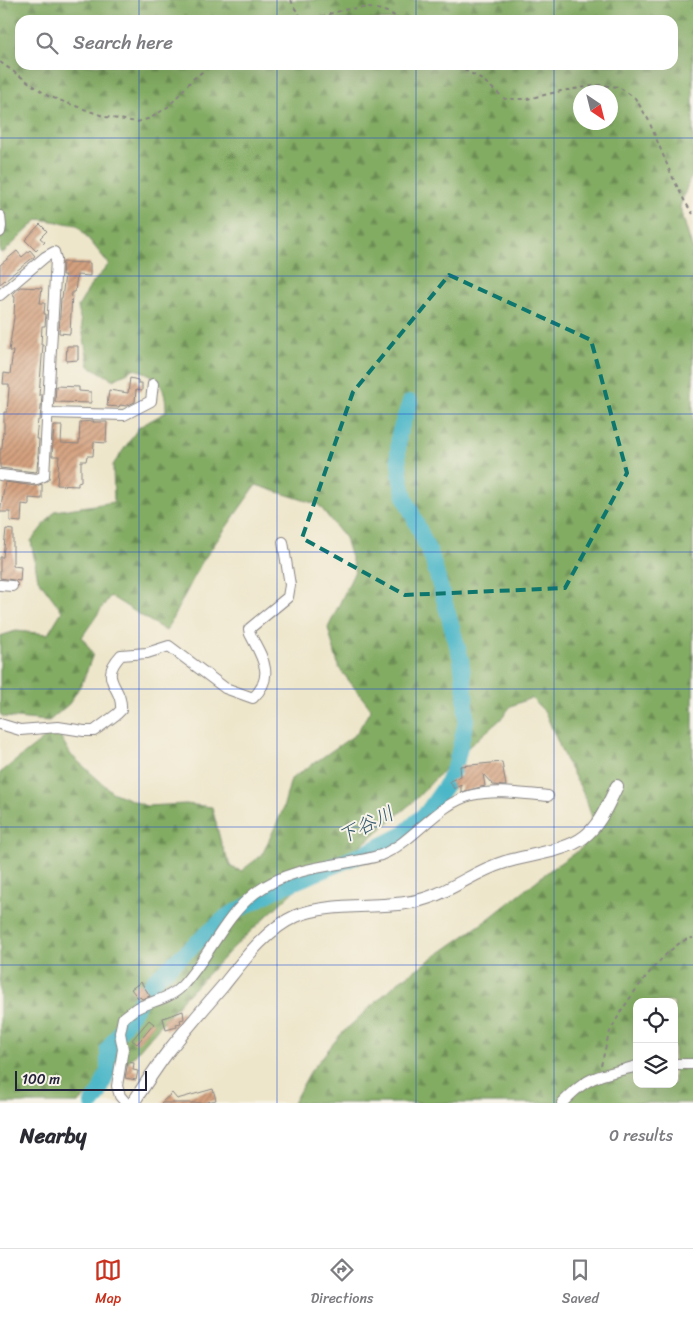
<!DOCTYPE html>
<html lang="en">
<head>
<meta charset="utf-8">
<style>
  :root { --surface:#fff; --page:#f7f7f7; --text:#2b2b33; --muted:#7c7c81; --line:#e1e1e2; --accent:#c8321e }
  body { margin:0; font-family:Sriracha,"Klee One",sans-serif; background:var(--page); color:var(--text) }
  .controls { position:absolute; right:15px; bottom:15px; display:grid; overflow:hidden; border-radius:10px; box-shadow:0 5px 20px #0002 }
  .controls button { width:45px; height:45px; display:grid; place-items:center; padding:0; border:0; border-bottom:1px solid var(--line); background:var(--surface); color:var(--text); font:25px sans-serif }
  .compass { position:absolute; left:573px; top:85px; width:45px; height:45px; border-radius:50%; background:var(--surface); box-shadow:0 5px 20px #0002; rotate:145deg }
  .scale { position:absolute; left:15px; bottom:12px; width:132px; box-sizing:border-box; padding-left:5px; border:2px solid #22223b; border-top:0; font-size:14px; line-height:18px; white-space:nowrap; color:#22223b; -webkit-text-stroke:4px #f7f3e8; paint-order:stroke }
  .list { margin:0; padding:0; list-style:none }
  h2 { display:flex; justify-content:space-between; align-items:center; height:65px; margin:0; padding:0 20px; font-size:21px }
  h2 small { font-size:16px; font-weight:400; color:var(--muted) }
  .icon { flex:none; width:28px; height:28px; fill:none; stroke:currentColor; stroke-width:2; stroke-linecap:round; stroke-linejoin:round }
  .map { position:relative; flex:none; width:693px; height:1103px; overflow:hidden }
  .search { position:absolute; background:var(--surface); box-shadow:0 5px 20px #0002; left:15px; right:15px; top:15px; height:55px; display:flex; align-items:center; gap:12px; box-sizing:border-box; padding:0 18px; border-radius:15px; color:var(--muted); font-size:19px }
  .sheet { height:145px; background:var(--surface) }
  nav { display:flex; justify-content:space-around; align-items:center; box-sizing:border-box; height:70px; border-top:1px solid var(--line); background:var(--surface); font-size:14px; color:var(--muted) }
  nav a { display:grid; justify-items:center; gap:2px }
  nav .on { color:var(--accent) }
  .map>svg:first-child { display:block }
</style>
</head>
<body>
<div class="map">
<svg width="693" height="1103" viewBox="0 0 693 1103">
  <defs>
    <pattern id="forest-firs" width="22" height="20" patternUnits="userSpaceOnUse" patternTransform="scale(1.25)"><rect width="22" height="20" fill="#83ac63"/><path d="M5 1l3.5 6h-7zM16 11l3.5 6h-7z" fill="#6b8c53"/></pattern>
    <pattern id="building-hatch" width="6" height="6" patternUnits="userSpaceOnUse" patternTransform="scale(1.25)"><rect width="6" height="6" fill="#d4a17f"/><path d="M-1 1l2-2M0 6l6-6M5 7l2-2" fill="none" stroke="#ac8369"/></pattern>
  </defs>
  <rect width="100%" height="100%" fill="#f7f3e8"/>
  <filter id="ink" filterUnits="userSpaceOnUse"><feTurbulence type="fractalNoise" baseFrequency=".02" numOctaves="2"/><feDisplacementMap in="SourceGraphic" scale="10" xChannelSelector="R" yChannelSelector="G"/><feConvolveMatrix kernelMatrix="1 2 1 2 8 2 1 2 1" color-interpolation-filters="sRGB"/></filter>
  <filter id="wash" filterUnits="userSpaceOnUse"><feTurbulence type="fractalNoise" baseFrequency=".0096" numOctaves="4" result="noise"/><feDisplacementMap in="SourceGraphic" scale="20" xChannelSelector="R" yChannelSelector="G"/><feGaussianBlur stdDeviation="1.12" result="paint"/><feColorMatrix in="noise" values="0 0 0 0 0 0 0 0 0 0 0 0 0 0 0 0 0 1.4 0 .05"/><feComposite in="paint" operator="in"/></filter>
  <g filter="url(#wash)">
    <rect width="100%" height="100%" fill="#eee6cb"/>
    <path fill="url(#forest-firs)" stroke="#52674f" fill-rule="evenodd" d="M0,0H693V175L689,181L680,207L693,251V1103H293L310,1072L341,1034L398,982L487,920L550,870L583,847L592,817L583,792L566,761L545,712L531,698L511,706L500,720L452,761L413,802L364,843L303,882L234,947L182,1000L133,1057L78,1103H0V773L56,729L71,755L112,792L146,806L186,804L212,807L221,843L231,867L241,871L262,855L282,812L291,779L356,734L371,709L339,668L328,628L355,571L345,538L319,505L256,485L202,562L166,631L110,596L82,637L93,654L83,681L69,704L49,721L4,717L0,714V636L16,631L48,634L62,611L38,579L31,541L55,511L114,502L113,465L139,427L166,412C166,387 159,374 133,369L114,380L89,366L78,307L91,285L109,264L77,225L39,219L3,253L0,252ZM20,20H673V65H20ZM580,92H610V122H580ZM637,1002H674V1084H637Z"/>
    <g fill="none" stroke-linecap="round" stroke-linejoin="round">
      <path stroke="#4ab6c7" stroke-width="16" d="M92,1103L99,1094L108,1070V1049L154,980L227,916L280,888L372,850L402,835L427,812L446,785L456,764L466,721L465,692L461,659L432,558L406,500L401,481L398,454L399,434L410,402"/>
    </g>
    <g id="blocks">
      <g fill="url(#building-hatch)">
        <path d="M40,224L47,231L40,238L45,242L36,251L25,240Z"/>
        <path d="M30,250L35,256L0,284V265L17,251L22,257Z"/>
        <path d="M63,262L90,263V276L77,275L75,292H72L70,334L59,333L61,298H62L65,275H62Z"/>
        <path d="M20,287L42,288L40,303H45L44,314H46L45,326H42L41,345H43L39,395H42L40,420H38L36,439H39L37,471L36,472L0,468V449H2L3,432L4,433V412H7L9,389V384H3L4,373L10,374L13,351H9L14,317L15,296H13V293Z"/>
        <path d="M67,346H78V360L66,361Z"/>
        <path d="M130,378L138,380V383H142V391L136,390L135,402L126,406L120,405L119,407L107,406L109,390L128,393Z"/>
        <path d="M56,386L79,387V391L91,392V403L55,402Z"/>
        <path d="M94,421L93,422H107L106,443L94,442L93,456H87L86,461H81V481L78,482V486L57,485L59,456H52L54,426H62L61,443L79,444L80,422Z"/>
        <path d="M5,482L36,486L42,484V499L29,498V505L22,504L21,522L10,521V512H0Z"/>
        <path d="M6,529L13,530V566L21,567L20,581L0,578V557H3Z"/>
        <path d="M502,762L506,786L493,785L483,774L485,786L461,792V785L454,789L450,781L461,776L460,766Z"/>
        <path d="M141,982L150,996L142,999L140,997L138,998L131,989Z"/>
        <path d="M183,1011L184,1019L180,1020L181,1023L176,1024L177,1027L166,1030L163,1018Z"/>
        <path d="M149,1020L154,1024L137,1044L132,1040Z"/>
        <path d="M128,1062L134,1063L133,1070L138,1071L136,1080L125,1078Z"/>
        <path d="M213,1089L216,1100L203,1103H161L172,1093L177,1099Z"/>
      </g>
    </g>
  </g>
  <g filter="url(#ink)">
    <use href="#blocks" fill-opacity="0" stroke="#888483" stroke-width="1"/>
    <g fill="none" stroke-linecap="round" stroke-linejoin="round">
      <defs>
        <g id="minor">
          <path d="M0,216L1,226L0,232"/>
          <path d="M0,295L45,257L54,252L56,259L44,476L37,479L0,475"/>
          <path d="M48,413L124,415L151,401L153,384"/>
          <path d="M0,585L12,586"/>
          <path d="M0,724L20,730L58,727L84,731H94L117,714L121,710C123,685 97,681 121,655L147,653L169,646L225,688L253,698C276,676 262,657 250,634L249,629L288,597L290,585L283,542"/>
          <path d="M674,1064H693"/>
          <path d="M126,1103L120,1096L117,1086L123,1049L120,1033L123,1018C127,1015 131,1012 135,1009C151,1001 170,999 182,986C209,957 224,917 255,893C282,873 312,868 344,863C356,861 369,859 381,855C415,841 436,804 472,795C496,789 524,794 548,796"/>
          <path d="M562,1103C572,1093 583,1082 597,1077C610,1072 624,1070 637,1066"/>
        </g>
        <path id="tertiary" d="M133,1103C144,1086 155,1069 167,1053C185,1030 204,1008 223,986C243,961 266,929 296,916C326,903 372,908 405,903C446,898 468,873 505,862C528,855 567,851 584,837C600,825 608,804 617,786"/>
      </defs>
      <use href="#minor" stroke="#888483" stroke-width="12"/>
      <use href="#tertiary" stroke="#888483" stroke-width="14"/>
      <g stroke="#888483" stroke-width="2" stroke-dasharray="4 4" stroke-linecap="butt">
        <path d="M291,0L294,7L303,20"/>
        <path d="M314,20C341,8 377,0 400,20"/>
        <path d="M0,62L48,96L106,117L137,122L151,118L169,106L193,79L206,69L214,65"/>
        <path d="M449,65L469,72L485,82L505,99H527L561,91L600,85L619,87L635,98L648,119L671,174L685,202L693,214"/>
        <path d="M601,1065C605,1053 606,1039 612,1028C622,1006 669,939 693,938"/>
      </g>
      <use href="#minor" stroke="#fff" stroke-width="10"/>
      <use href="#tertiary" stroke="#fff" stroke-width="12"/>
    </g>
  </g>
  <path fill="none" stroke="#0f766e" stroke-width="4" stroke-dasharray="10 6" stroke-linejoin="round" d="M449,275L591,340L627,473L565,588L405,595L302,538L353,392Z"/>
  <path fill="none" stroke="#1d4ed8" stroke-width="1" stroke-opacity="0.55" d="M139,0V20M277,0V20M416,0V20M554,0V20M139,65V1103M277,65V1103M416,65V1103M554,65V1103M0,138H693M0,276H693M0,414H693M0,552H693M0,689H693M0,827H693M0,965H693"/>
  <g text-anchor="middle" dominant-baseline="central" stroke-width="4" stroke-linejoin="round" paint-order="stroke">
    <g font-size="20" font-style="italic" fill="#30566c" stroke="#f7f3e8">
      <text transform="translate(366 825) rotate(-26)">下谷川</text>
    </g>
  </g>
</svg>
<div class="controls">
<button><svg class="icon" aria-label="locate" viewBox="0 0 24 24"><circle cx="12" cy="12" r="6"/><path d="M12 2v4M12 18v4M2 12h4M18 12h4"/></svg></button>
<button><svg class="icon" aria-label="layers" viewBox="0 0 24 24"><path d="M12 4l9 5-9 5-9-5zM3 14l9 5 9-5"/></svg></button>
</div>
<svg class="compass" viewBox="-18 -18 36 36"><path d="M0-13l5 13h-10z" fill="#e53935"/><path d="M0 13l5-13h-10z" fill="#7c7c81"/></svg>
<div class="scale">100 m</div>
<div class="search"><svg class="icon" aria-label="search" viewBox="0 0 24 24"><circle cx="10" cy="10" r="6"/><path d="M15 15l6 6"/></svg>Search here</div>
</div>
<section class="sheet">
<h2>Nearby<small>0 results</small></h2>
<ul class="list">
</ul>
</section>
<nav>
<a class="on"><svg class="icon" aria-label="map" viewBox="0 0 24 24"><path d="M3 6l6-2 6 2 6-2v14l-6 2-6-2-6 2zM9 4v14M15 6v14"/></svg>Map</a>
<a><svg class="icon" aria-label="directions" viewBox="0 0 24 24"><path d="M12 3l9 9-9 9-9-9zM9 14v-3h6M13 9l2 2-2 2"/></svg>Directions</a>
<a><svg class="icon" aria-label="saved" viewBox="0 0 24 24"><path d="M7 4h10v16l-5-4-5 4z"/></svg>Saved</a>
</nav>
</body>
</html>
